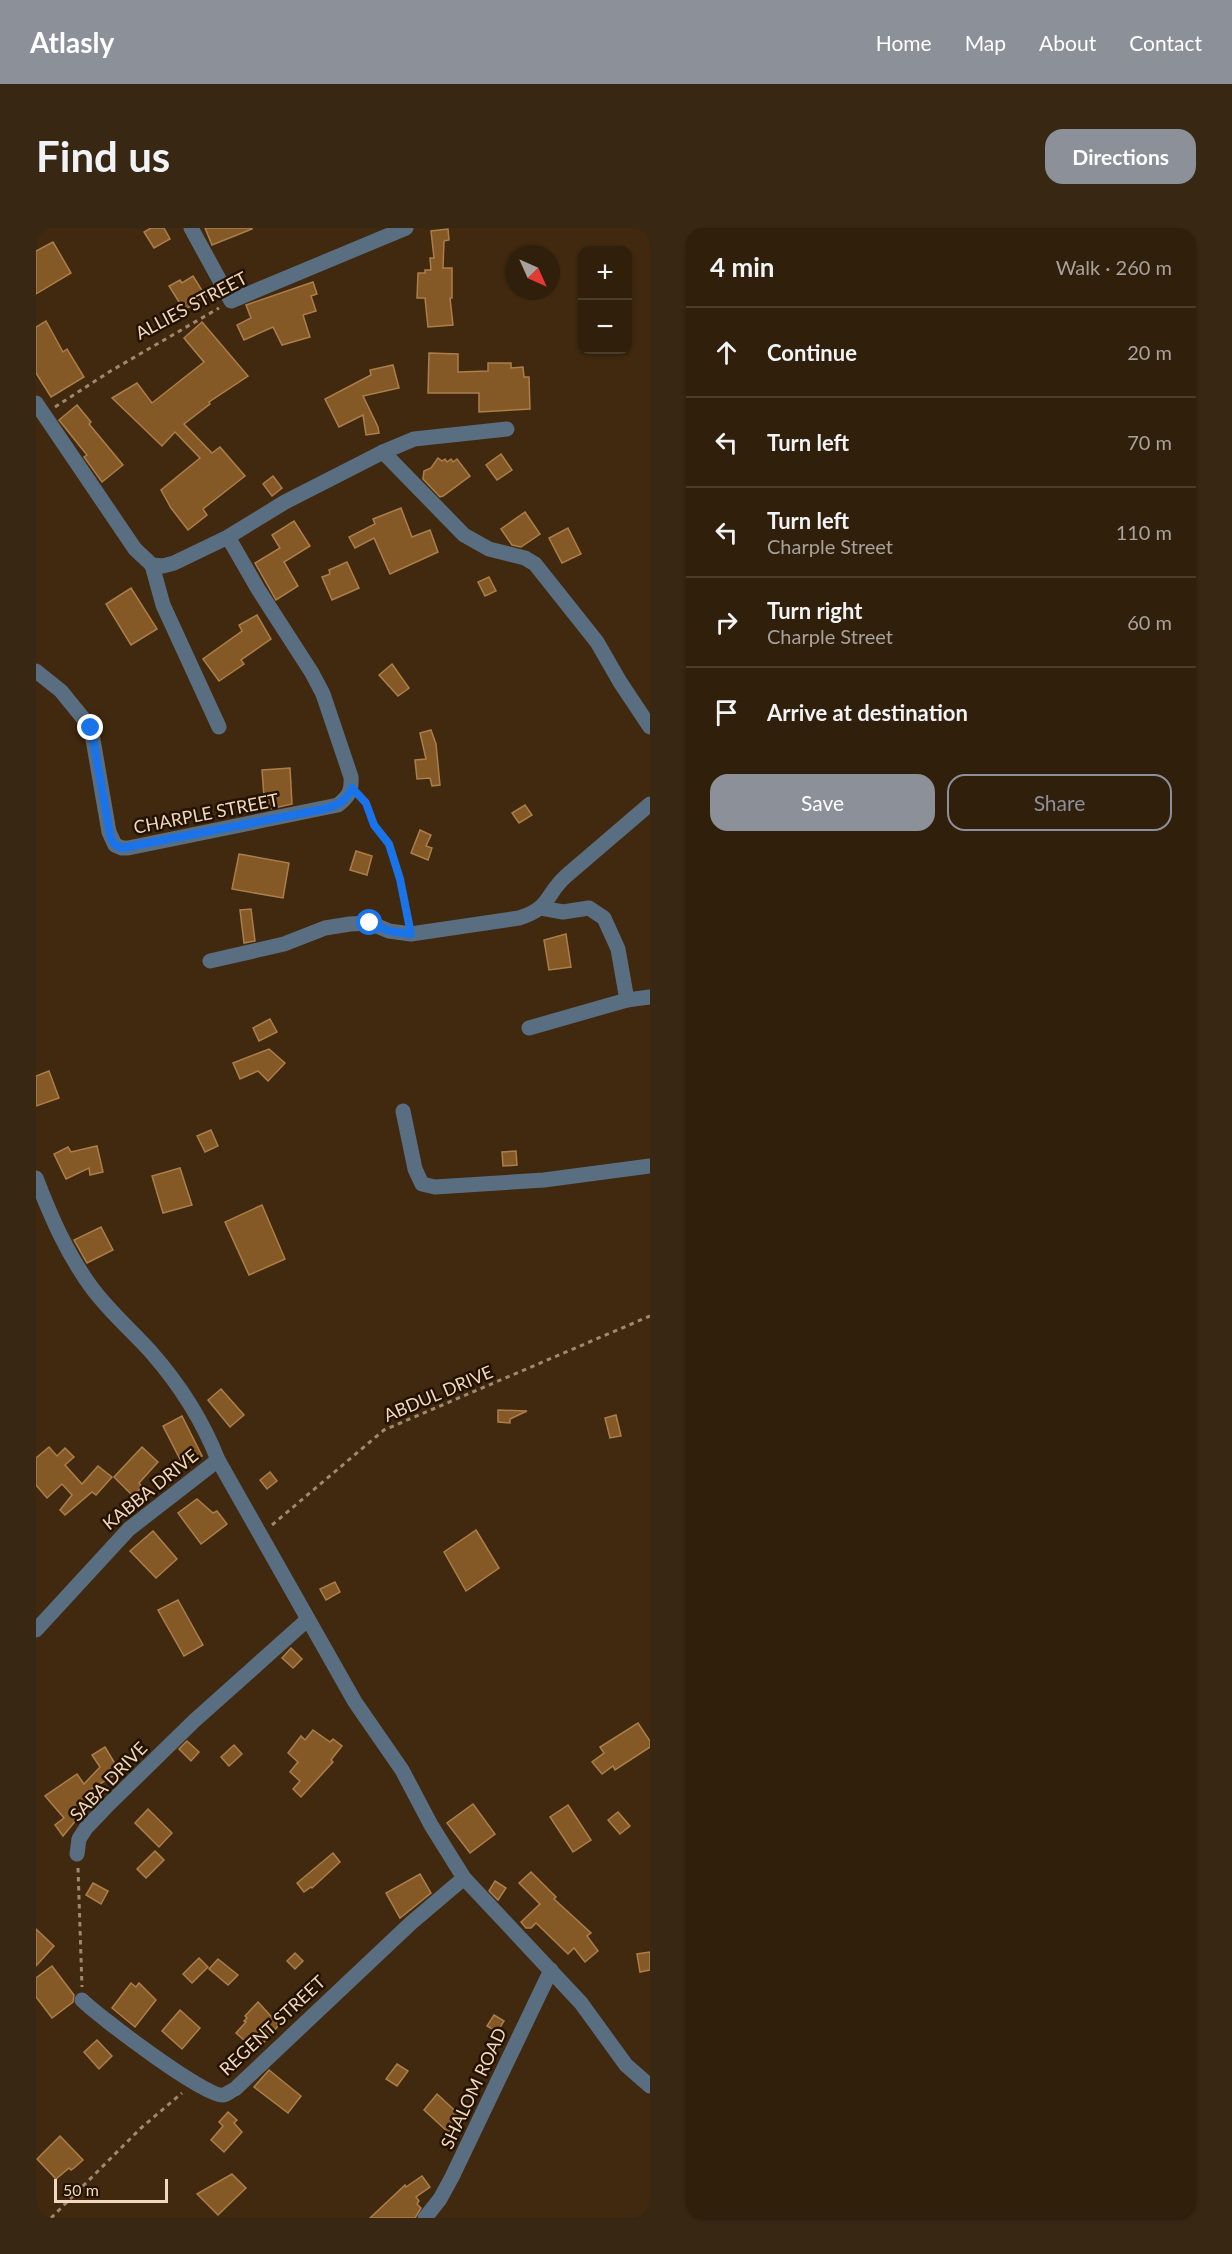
<!DOCTYPE html>
<html lang="en">
<head>
<meta charset="utf-8">
<style>
  :root { --surface:#301f0a; --page:#382713; --text:#f1f3f6; --muted:#a8a29c; --line:#4b3d2b; --accent:#8c9099 }
  body { margin:0; font-family:Lato,sans-serif; background:var(--page); color:var(--text) }
  .controls { position:absolute; right:18px; top:18px; display:grid; overflow:hidden; border-radius:12px; box-shadow:0 2px 4px #0004 }
  .controls button { width:54px; height:54px; display:grid; place-items:center; padding:0; border:0; border-bottom:2px solid var(--line); background:var(--surface); color:var(--text); font:30px sans-serif }
  .compass { position:absolute; left:470px; top:18px; width:54px; height:54px; border-radius:50%; background:var(--surface); box-shadow:0 2px 4px #0004; rotate:135deg }
  .scale { position:absolute; left:18px; bottom:15px; width:114px; box-sizing:border-box; padding-left:6px; border:3px solid #f0d7be; border-top:0; font-size:16px; line-height:21px; white-space:nowrap; color:#f0d7be; -webkit-text-stroke:4px #231200; paint-order:stroke }
  .stop { position:absolute; width:18px; height:18px; margin:-14px; border:4px solid #1a73e8; border-radius:50%; background:#fff }
  .stop.end { background:#1a73e8; border-color:#fff; box-shadow:0 2px 6px #0008 }
  .list { margin:0; padding:0; list-style:none }
  h2 { display:flex; justify-content:space-between; align-items:center; height:78px; margin:0; padding:0 24px; font-size:26px }
  h2 small { font-size:20px; font-weight:400; color:var(--muted) }
  .list li { display:grid; grid-template-columns:39px 1fr auto; gap:18px; align-items:center; box-sizing:border-box; height:90px; padding:0 24px; border-top:2px solid var(--line) }
  .list b { display:block; font-size:22px; white-space:nowrap }
  .list p { margin:0; font-size:20px; white-space:nowrap; color:var(--muted) }
  .list em { font-size:20px; font-style:normal; color:var(--muted) }
  .actions { display:flex; gap:12px; padding:18px 24px }
  .actions a { flex:1; padding:14px 0; border:2px solid var(--accent); border-radius:18px; text-align:center; font-size:21px; color:var(--accent) }
  .actions .main { background:var(--accent); color:#fff }
  .icon { flex:none; width:33px; height:33px; fill:none; stroke:currentColor; stroke-width:2; stroke-linecap:round; stroke-linejoin:round }
  .map { position:relative; flex:none; width:614px; height:1990px; overflow:hidden; border-radius:18px }
  header { display:flex; align-items:center; gap:36px; box-sizing:border-box; height:84px; padding:0 30px; background:var(--accent); color:#fff }
  header strong { font-size:28px }
  nav { display:flex; gap:33px; margin-inline-start:auto; font-size:21px }
  .intro { display:flex; align-items:center; justify-content:space-between; box-sizing:border-box; height:144px; padding:0 36px }
  h1 { margin:0; font-size:42px }
  .button { padding:15px 27px; border-radius:18px; background:var(--accent); color:#fff; font-size:21px; font-weight:700 }
  main { display:flex; gap:36px; padding:0 36px }
  aside { flex:1; background:var(--surface); border-radius:18px; box-shadow:0 2px 4px #0004 }
  .map>svg:first-child { display:block }
</style>
</head>
<body>
<header>
<strong>Atlasly</strong>
<nav><a>Home</a><a>Map</a><a>About</a><a>Contact</a></nav>
</header>
<div class="intro"><h1>Find us</h1><a class="button">Directions</a></div>
<main>
<div class="map">
<svg width="614" height="1990" viewBox="0 0 614 1990">
  <rect width="100%" height="100%" fill="#40290e"/>
  <g fill="#845925" stroke="#ab7e4b" stroke-width="1.5">
    <path d="M115,0H128L134,11L118,20L108,4Z"/>
    <path d="M169,0H216V1L176,17Z"/>
    <path d="M412,1L413,12L408,13L407,40H416V70H414L417,97L392,99L389,70H381L382,45H389V42H395L394,30H398L395,3Z"/>
    <path d="M17,14L35,45L0,66V23Z"/>
    <path d="M157,48L170,69L148,82L133,58L144,52L146,55Z"/>
    <path d="M277,54L281,66L275,68L280,83L267,87L274,109L246,117L237,99L208,112L201,97L215,90L210,77Z"/>
    <path d="M10,93L27,124L31,121L48,149L15,169L0,145V99Z"/>
    <path d="M166,94L212,148L173,174L174,176L148,196L176,225L184,219L209,248L167,281L171,287L152,302L135,280L125,262L164,230L139,204L126,218L76,170L101,155L116,175L168,134L148,110Z"/>
    <path d="M393,125L422,126V144L452,143V135H475V140L487,139L488,149H493L494,181L443,184V165H392Z"/>
    <path d="M357,137L363,160L327,168L342,199L343,205L330,207L327,187L303,199L289,171L335,147L334,142Z"/>
    <path d="M41,177L55,194L53,196L87,237L66,254L48,229L51,227L23,192Z"/>
    <path d="M465,226L476,242L461,252L450,237Z"/>
    <path d="M402,230L406,233L409,231L411,234L415,231L417,234L421,231L434,248L407,268L404,269L387,251L388,243L395,240Z"/>
    <path d="M237,248L246,260L236,268L227,256Z"/>
    <path d="M365,280L376,309L394,302L402,324L354,346L338,310L319,320L313,309L339,296L337,291Z"/>
    <path d="M489,284L504,306L485,319L476,317L465,301Z"/>
    <path d="M258,293L274,318L248,334L262,358L240,372L219,335L244,320L236,307Z"/>
    <path d="M532,300L545,326L526,335L513,310Z"/>
    <path d="M311,334L323,360L296,372L286,349L294,346L293,342Z"/>
    <path d="M453,349L460,363L449,368L442,354Z"/>
    <path d="M95,360L121,401L95,417L70,376Z"/>
    <path d="M221,387L235,411L205,432L208,436L183,453L167,431L206,403L203,397Z"/>
    <path d="M356,436L373,460L362,468L343,447Z"/>
    <path d="M395,502L400,516L404,557L396,558L394,550L381,551L379,532L390,531L384,505Z"/>
    <path d="M254,540L256,576L229,582L226,542Z"/>
    <path d="M489,577L496,587L483,595L476,585Z"/>
    <path d="M384,602L395,607L390,618L396,620L392,632L375,625Z"/>
    <path d="M320,623L336,628L331,647L314,642Z"/>
    <path d="M203,626L253,635L247,670L196,661Z"/>
    <path d="M215,681L219,713L208,715L204,682Z"/>
    <path d="M530,706L535,739L513,742L508,712Z"/>
    <path d="M234,791L241,804L223,813L217,800Z"/>
    <path d="M233,821L249,835L232,853L222,843L204,851L197,835Z"/>
    <path d="M13,843L23,870L0,878V848Z"/>
    <path d="M175,902L182,918L169,924L161,908Z"/>
    <path d="M61,918L67,944L54,947L53,940L30,951L18,926L32,919L35,924Z"/>
    <path d="M480,923L481,937L467,938L466,924Z"/>
    <path d="M144,940L156,977L127,985L116,948Z"/>
    <path d="M226,977L249,1031L213,1047L189,994Z"/>
    <path d="M65,999L77,1022L51,1035L38,1012Z"/>
    <path d="M185,1161L208,1187L194,1199L172,1172Z"/>
    <path d="M462,1182L491,1183L474,1191V1195L462,1194Z"/>
    <path d="M580,1187L585,1208L574,1210L569,1190Z"/>
    <path d="M146,1188L166,1228L147,1237L127,1198Z"/>
    <path d="M13,1219L21,1228L29,1220L38,1229L29,1237L46,1256L62,1238L76,1249L60,1267L56,1264L29,1287L24,1282L36,1267L26,1256L11,1270L0,1257V1230Z"/>
    <path d="M106,1219L122,1234L103,1255L106,1259L97,1268L78,1249Z"/>
    <path d="M234,1244L241,1253L231,1261L224,1252Z"/>
    <path d="M161,1271L177,1285L181,1283L191,1296L165,1316L142,1285Z"/>
    <path d="M440,1302L463,1340L430,1363L408,1324Z"/>
    <path d="M117,1303L141,1331L120,1350L94,1323Z"/>
    <path d="M299,1354L304,1364L290,1372L284,1361Z"/>
    <path d="M142,1372L167,1417L148,1428L122,1382Z"/>
    <path d="M255,1420L266,1431L257,1440L246,1430Z"/>
    <path d="M602,1495L614,1513V1519L579,1542L577,1538L566,1546L556,1534L568,1525L564,1519Z"/>
    <path d="M277,1502L294,1514L297,1511L306,1518L295,1532L297,1534L265,1569L257,1561L264,1553L254,1544L262,1534L252,1525L265,1508L269,1512Z"/>
    <path d="M151,1513L163,1524L155,1533L143,1521Z"/>
    <path d="M198,1517L206,1526L193,1538L185,1529Z"/>
    <path d="M69,1519L84,1544L52,1563L57,1570L48,1575L51,1579L27,1608L19,1597L28,1590L9,1568L41,1546L48,1556L64,1539L56,1527Z"/>
    <path d="M437,1576L459,1606L434,1625L411,1595Z"/>
    <path d="M532,1577L555,1612L537,1624L514,1589Z"/>
    <path d="M112,1581L136,1605L123,1619L99,1595Z"/>
    <path d="M582,1584L594,1598L584,1606L572,1592Z"/>
    <path d="M119,1623L128,1632L110,1650L101,1641Z"/>
    <path d="M297,1625L304,1634L276,1660L275,1659L268,1664L261,1655Z"/>
    <path d="M495,1644L520,1669L518,1671L555,1705L551,1708L562,1723L549,1734L538,1720L532,1726L500,1695L495,1700H490L485,1694L504,1676L483,1655Z"/>
    <path d="M384,1646L395,1665L364,1690L350,1665Z"/>
    <path d="M459,1653L470,1660L462,1672L453,1663Z"/>
    <path d="M57,1655L72,1663L65,1676L50,1667Z"/>
    <path d="M0,1701L18,1718L0,1738Z"/>
    <path d="M614,1724V1742L604,1744L601,1726Z"/>
    <path d="M259,1725L267,1733L259,1741L251,1733Z"/>
    <path d="M163,1730L172,1739L156,1755L147,1746Z"/>
    <path d="M182,1731L202,1747L192,1757L173,1741Z"/>
    <path d="M16,1738L38,1767L37,1774L16,1790L0,1769V1750Z"/>
    <path d="M95,1755L100,1759L103,1755L120,1772L99,1799L76,1780Z"/>
    <path d="M222,1774L243,1797L220,1823L200,1805L210,1794L208,1793L211,1790L209,1788Z"/>
    <path d="M144,1782L164,1800L146,1821L126,1803Z"/>
    <path d="M458,1787L468,1793L461,1804L451,1798Z"/>
    <path d="M61,1812L76,1828L63,1841L48,1824Z"/>
    <path d="M361,1836L372,1843L361,1858L350,1851Z"/>
    <path d="M233,1842L265,1868L252,1885L218,1859Z"/>
    <path d="M401,1866L427,1890L413,1905L388,1882Z"/>
    <path d="M192,1884L201,1892L198,1895L206,1904L188,1924L175,1912L187,1898L183,1894Z"/>
    <path d="M24,1908L47,1932L38,1940L35,1942L33,1940L20,1951L1,1931Z"/>
    <path d="M196,1946L210,1960L182,1987L161,1966Z"/>
    <path d="M386,1948L394,1959L380,1969L383,1973L381,1976L385,1980L379,1990H334L369,1957L370,1959Z"/>
  </g>
  <g fill="none" stroke-linecap="round" stroke-linejoin="round">
    <g stroke="#a0886e" stroke-width="3" stroke-dasharray="4.5 4.5" stroke-linecap="butt">
      <path d="M19,179L73,144L183,80"/>
      <path d="M326,570L330,575L338,597L353,617L364,651L371,693"/>
      <path d="M236,1297L348,1202L614,1088"/>
      <path d="M42,1640L46,1759"/>
      <path d="M15,1990L105,1900L146,1865"/>
    </g>
    <g stroke="#5a6e82" stroke-width="15">
      <path d="M155,0L195,73L370,0"/>
      <path d="M0,175L99,321L116,337L127,338L138,335L192,309L249,274L347,224L428,307L453,321L489,330L499,336L561,414L584,454L614,499"/>
      <path d="M347,224L378,211L471,201"/>
      <path d="M116,337L127,377L183,499"/>
      <path d="M0,443L25,463L55,500L73,604L79,617L86,620H92L302,577C313,568 316,563 315,549L287,466L276,445L222,361L192,309"/>
      <path d="M505,680L527,684L553,680L568,690L582,721L591,772"/>
      <path d="M174,733L248,716L289,700L314,696L334,695L353,703L375,706L483,690C515,680 509,667 530,648L614,576"/>
      <path d="M493,800L591,772L614,769"/>
      <path d="M367,883L379,941L386,956L399,959L508,952L614,938"/>
      <path d="M0,950C15,989 31,1026 56,1060C73,1083 95,1102 115,1124C144,1157 166,1191 182,1232L319,1474L366,1542L395,1597L428,1650L545,1775L590,1837L614,1858"/>
      <path d="M0,1402L93,1301L182,1232"/>
      <path d="M41,1626L43,1611L50,1600L70,1579L158,1493L271,1392"/>
      <path d="M46,1772C62,1788 170,1870 187,1867C190,1867 196,1862 199,1861L375,1695L428,1650"/>
      <path d="M389,1990L404,1971L416,1949L515,1742"/>
    </g>
  </g>
  <g fill="none" stroke-linecap="round" stroke-linejoin="round">
    <path stroke="#1a73e8" stroke-width="8" d="M55,500L75,611L79,617L86,620L288,581C301,577 311,573 316,560L330,575L338,597L353,616L364,651L375,706L353,703L334,695"/>
  </g>
  <g text-anchor="middle" dominant-baseline="central" stroke-width="5" stroke-linejoin="round" paint-order="stroke">
    <g font-size="18" fill="#f0d7be" stroke="#231200">
      <text transform="translate(155 77) rotate(-28)">ALLIES STREET</text>
      <text transform="translate(170 585) rotate(-11)">CHARPLE STREET</text>
      <text transform="translate(402 1165) rotate(-23)">ABDUL DRIVE</text>
      <text transform="translate(114 1261) rotate(-39)">KABBA DRIVE</text>
      <text transform="translate(72 1553) rotate(-46)">SABA DRIVE</text>
      <text transform="translate(236 1797) rotate(-43)">REGENT STREET</text>
      <text transform="translate(437 1860) rotate(-65)">SHALOM ROAD</text>
    </g>
  </g>
</svg>
<div class="controls">
<button>+</button>
<button>−</button>
</div>
<svg class="compass" viewBox="-18 -18 36 36"><path d="M0-13l5 13h-10z" fill="#e53935"/><path d="M0 13l5-13h-10z" fill="#a8a29c"/></svg>
<div class="scale">50 m</div>
<div class="stop" style="left:334px;top:695px"></div>
<div class="stop end" style="left:55px;top:500px"></div>
</div>
<aside>
<h2>4 min<small>Walk · 260 m</small></h2>
<ul class="list">
<li><svg class="icon" aria-label="ahead" viewBox="0 0 24 24"><path d="M12 20V5M6 11l6-6 6 6"/></svg><div><b>Continue</b></div><em>20 m</em></li>
<li><svg class="icon" aria-label="left" viewBox="0 0 24 24"><path d="M17 20v-9H6M10 6l-5 5 5 5"/></svg><div><b>Turn left</b></div><em>70 m</em></li>
<li><svg class="icon" aria-label="left" viewBox="0 0 24 24"><path d="M17 20v-9H6M10 6l-5 5 5 5"/></svg><div><b>Turn left</b><p>Charple Street</p></div><em>110 m</em></li>
<li><svg class="icon" aria-label="right" viewBox="0 0 24 24"><path d="M7 20v-9h11M14 6l5 5-5 5"/></svg><div><b>Turn right</b><p>Charple Street</p></div><em>60 m</em></li>
<li><svg class="icon" aria-label="arrive" viewBox="0 0 24 24"><path d="M6 21V4h12l-3 4 3 4H6"/></svg><div><b>Arrive at destination</b></div></li>
</ul>
<div class="actions"><a class="main">Save</a><a>Share</a></div>
</aside>
</main>
</body>
</html>
